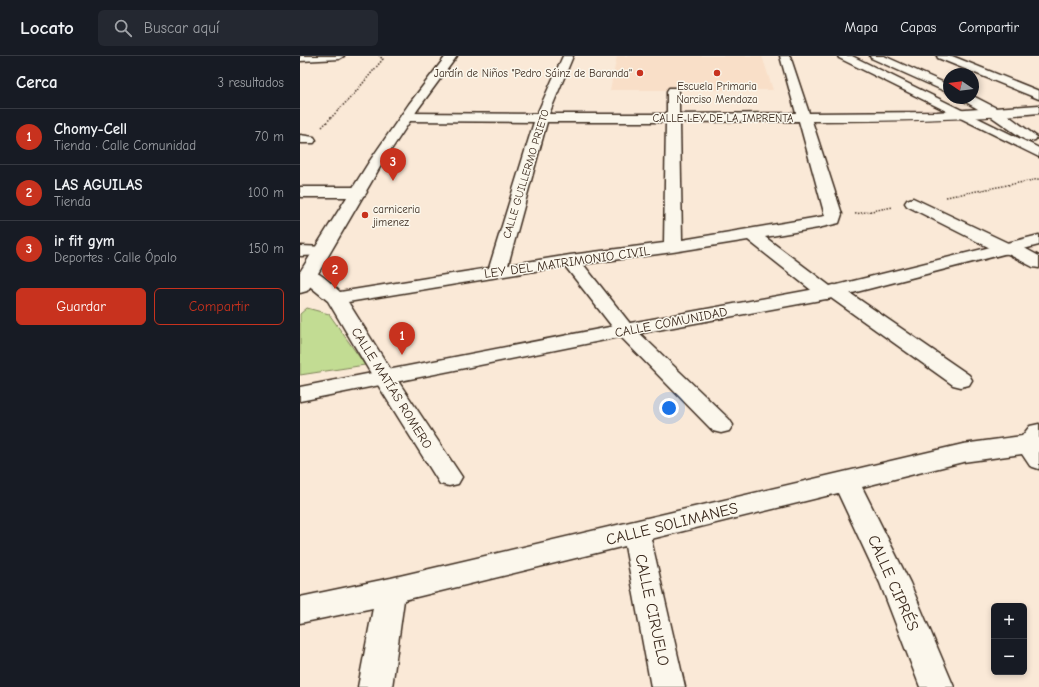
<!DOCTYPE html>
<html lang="es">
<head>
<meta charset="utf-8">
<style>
  :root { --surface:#171b24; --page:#242831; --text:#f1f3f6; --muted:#9ea1a6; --line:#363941; --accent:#c8321e }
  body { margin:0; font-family:"Comic Neue",sans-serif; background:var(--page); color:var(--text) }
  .controls { position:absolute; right:12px; bottom:12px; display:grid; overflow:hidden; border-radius:6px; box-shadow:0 2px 6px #0003 }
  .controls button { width:36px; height:36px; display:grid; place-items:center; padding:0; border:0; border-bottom:1px solid var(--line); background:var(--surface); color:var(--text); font:20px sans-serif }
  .compass { position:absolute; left:643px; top:12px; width:36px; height:36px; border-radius:50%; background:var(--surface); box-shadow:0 2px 6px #0003; rotate:283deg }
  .you { position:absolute; left:369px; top:352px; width:14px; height:14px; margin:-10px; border:3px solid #fff; border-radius:50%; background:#1a73e8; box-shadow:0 0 0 6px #1a73e833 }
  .badge { display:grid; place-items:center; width:26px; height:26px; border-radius:50%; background:var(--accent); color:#fff; font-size:13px; font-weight:700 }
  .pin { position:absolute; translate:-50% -33px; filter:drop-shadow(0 1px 2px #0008) }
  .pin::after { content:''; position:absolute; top:21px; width:14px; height:12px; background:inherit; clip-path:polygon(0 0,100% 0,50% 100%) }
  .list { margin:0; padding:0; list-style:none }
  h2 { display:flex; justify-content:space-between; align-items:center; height:52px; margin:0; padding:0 16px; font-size:17px }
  h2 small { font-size:13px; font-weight:400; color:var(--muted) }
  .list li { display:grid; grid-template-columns:26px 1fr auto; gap:12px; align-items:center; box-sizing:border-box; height:56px; padding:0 16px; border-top:1px solid var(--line) }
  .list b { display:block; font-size:15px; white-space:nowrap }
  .list p { margin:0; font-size:13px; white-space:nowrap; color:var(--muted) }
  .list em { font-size:13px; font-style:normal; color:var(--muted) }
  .actions { display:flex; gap:8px; padding:12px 16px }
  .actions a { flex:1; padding:9px 0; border:1px solid var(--accent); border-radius:6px; text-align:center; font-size:14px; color:var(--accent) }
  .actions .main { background:var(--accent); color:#fff }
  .icon { flex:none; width:22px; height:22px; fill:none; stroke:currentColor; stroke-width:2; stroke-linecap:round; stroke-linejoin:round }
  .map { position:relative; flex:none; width:739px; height:631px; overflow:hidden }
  header { display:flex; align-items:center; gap:24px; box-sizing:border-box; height:56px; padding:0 20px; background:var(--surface); border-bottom:1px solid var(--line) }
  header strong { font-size:19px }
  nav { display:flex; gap:22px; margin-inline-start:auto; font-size:14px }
  .search { width:280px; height:36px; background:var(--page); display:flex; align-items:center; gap:10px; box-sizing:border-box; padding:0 14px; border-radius:6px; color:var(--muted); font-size:15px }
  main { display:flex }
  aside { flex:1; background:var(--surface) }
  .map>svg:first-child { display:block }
</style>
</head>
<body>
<header>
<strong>Locato</strong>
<div class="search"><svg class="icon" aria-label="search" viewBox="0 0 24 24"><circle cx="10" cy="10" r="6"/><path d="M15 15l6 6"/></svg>Buscar aquí</div>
<nav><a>Mapa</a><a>Capas</a><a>Compartir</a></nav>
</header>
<main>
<aside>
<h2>Cerca<small>3 resultados</small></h2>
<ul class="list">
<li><span class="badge">1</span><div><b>Chomy-Cell</b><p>Tienda · Calle Comunidad</p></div><em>70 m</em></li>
<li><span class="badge">2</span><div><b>LAS AGUILAS</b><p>Tienda</p></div><em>100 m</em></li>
<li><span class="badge">3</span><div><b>ir fit gym</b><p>Deportes · Calle Ópalo</p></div><em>150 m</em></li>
</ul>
<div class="actions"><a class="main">Guardar</a><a>Compartir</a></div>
</aside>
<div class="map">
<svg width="739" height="631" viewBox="0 0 739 631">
  <rect width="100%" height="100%" fill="#fae9d7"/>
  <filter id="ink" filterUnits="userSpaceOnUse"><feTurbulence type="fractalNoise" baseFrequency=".025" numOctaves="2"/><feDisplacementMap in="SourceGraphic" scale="8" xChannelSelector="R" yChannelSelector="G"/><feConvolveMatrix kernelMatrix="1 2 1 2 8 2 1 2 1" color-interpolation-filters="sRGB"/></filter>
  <g filter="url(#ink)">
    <path fill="#f9dfc8" d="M317,0H462L473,34H310Z"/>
    <path fill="#c2dc93" stroke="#7e8358" d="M7,252L29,258L65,309L0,319V258Z"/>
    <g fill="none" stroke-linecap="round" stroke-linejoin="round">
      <defs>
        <g id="street">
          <path d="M0,0H44L39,3L0,5Z"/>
          <path d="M263,0H273L249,58H367V35L369,32H377L379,35V58L496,57L480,0H490L509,57L637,56L739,49V57C663,64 588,65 512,65L542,158L539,167L518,172L465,181L530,230L534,229L541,231L669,319L672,324L669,329L661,331L653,329L531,242L527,243L520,241L448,184L373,196L283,208L332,270L429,363L433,369L429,375L421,377L413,375L318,278L265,210L48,246L94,319L162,421L158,428L149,430L140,428L73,321L28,245L1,223L0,217L1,215C17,211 29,226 40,236L189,212L234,66L107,65L102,64L101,61L102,58L107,57L237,58ZM499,65L525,160L382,184L380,66ZM247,66H366L364,187L270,199L208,209Z"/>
          <path d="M637,0H652L739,35V43L638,2Z"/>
          <path d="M0,79L14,81L16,84L14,87H0Z"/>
          <path d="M0,131H59L65,133L67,136L65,139L59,141H0Z"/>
          <path d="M613,142L708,187L717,188L739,200V212L733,211L708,198L700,197L607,150L605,147L607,144Z"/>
          <path d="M0,190L27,191L30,195L27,199L0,200Z"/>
          <path d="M739,368V413L730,410L722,398L663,406L562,431L610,527L654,631H620L580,527L538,437L351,483L385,631H351L325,490L104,544L92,631H58L73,552L0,567V541L91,522L663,388L722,380L730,370Z"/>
        </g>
        <g id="secondary">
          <path d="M146,0H157L118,53L83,106L10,231L7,235L0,237V216L69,106L109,48Z"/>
          <path d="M538,0H552L739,92V101L539,2Z"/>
          <path d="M570,0H584L649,29V37L571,2Z"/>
          <path d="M673,40L702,55L737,81L735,84L730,85L725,84L692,61L664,45L662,42H673Z"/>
          <path d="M739,179V189L537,241L325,280L0,345V331L325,268L537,229Z"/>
        </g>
      </defs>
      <use href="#street" stroke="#3b2a1e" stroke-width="3"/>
      <use href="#secondary" stroke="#3b2a1e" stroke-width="3"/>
      <g stroke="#3b2a1e" stroke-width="1.5" stroke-dasharray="1.5 1.5" stroke-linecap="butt">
        <path d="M22,71L54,38L83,3L79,0"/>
        <path d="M646,141L739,123"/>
        <path d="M555,158L593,151"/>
      </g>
      <use href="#street" fill="#fbf7ec" fill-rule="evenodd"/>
      <use href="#secondary" fill="#fbf7ec" fill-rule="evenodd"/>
    </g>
  </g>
  <g fill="#c8321e" stroke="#fbf7ec" stroke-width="1.5">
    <circle cx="340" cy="17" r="4"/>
    <circle cx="417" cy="17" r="4"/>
    <circle cx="65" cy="159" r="4"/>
  </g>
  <g text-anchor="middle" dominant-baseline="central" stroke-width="3" stroke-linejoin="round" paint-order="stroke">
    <g font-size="11" fill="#3b2a1e" stroke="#fbf7ec" text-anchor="end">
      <text x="332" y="17">Jardín de Niños "Pedro Sáinz de Baranda"</text>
      <text x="417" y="30" text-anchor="middle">Escuela Primaria<tspan x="417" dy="13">Narciso Mendoza</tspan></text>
      <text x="73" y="153" text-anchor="start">carniceria<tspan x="73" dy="13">jimenez</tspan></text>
    </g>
    <g font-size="11" fill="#3b2a1e" stroke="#fbf7ec">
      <text x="423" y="62">CALLE LEY DE LA IMPRENTA</text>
      <text transform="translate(226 118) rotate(-73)">CALLE GUILLERMO PRIETO</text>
    </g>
    <g font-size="13" fill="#3b2a1e" stroke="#fbf7ec">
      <text transform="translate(267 206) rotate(-8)">LEY DEL MATRIMONIO CIVIL</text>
      <text transform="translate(371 266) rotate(-11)">CALLE COMUNIDAD</text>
      <text transform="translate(92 332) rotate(58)">CALLE MATÍAS ROMERO</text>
    </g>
    <g font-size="16" fill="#3b2a1e" stroke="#fbf7ec">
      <text transform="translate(372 468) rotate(-14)">CALLE SOLIMANES</text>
      <text transform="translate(593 527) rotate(66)">CALLE CIPRÉS</text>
      <text transform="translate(352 554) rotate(78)">CALLE CIRUELO</text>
    </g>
  </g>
</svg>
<div class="controls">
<button>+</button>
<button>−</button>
</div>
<svg class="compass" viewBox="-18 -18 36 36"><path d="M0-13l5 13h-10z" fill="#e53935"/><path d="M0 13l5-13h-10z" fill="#9ea1a6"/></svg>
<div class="you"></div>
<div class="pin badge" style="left:102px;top:299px">1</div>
<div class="pin badge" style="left:35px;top:233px">2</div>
<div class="pin badge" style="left:93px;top:125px">3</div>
</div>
</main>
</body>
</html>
